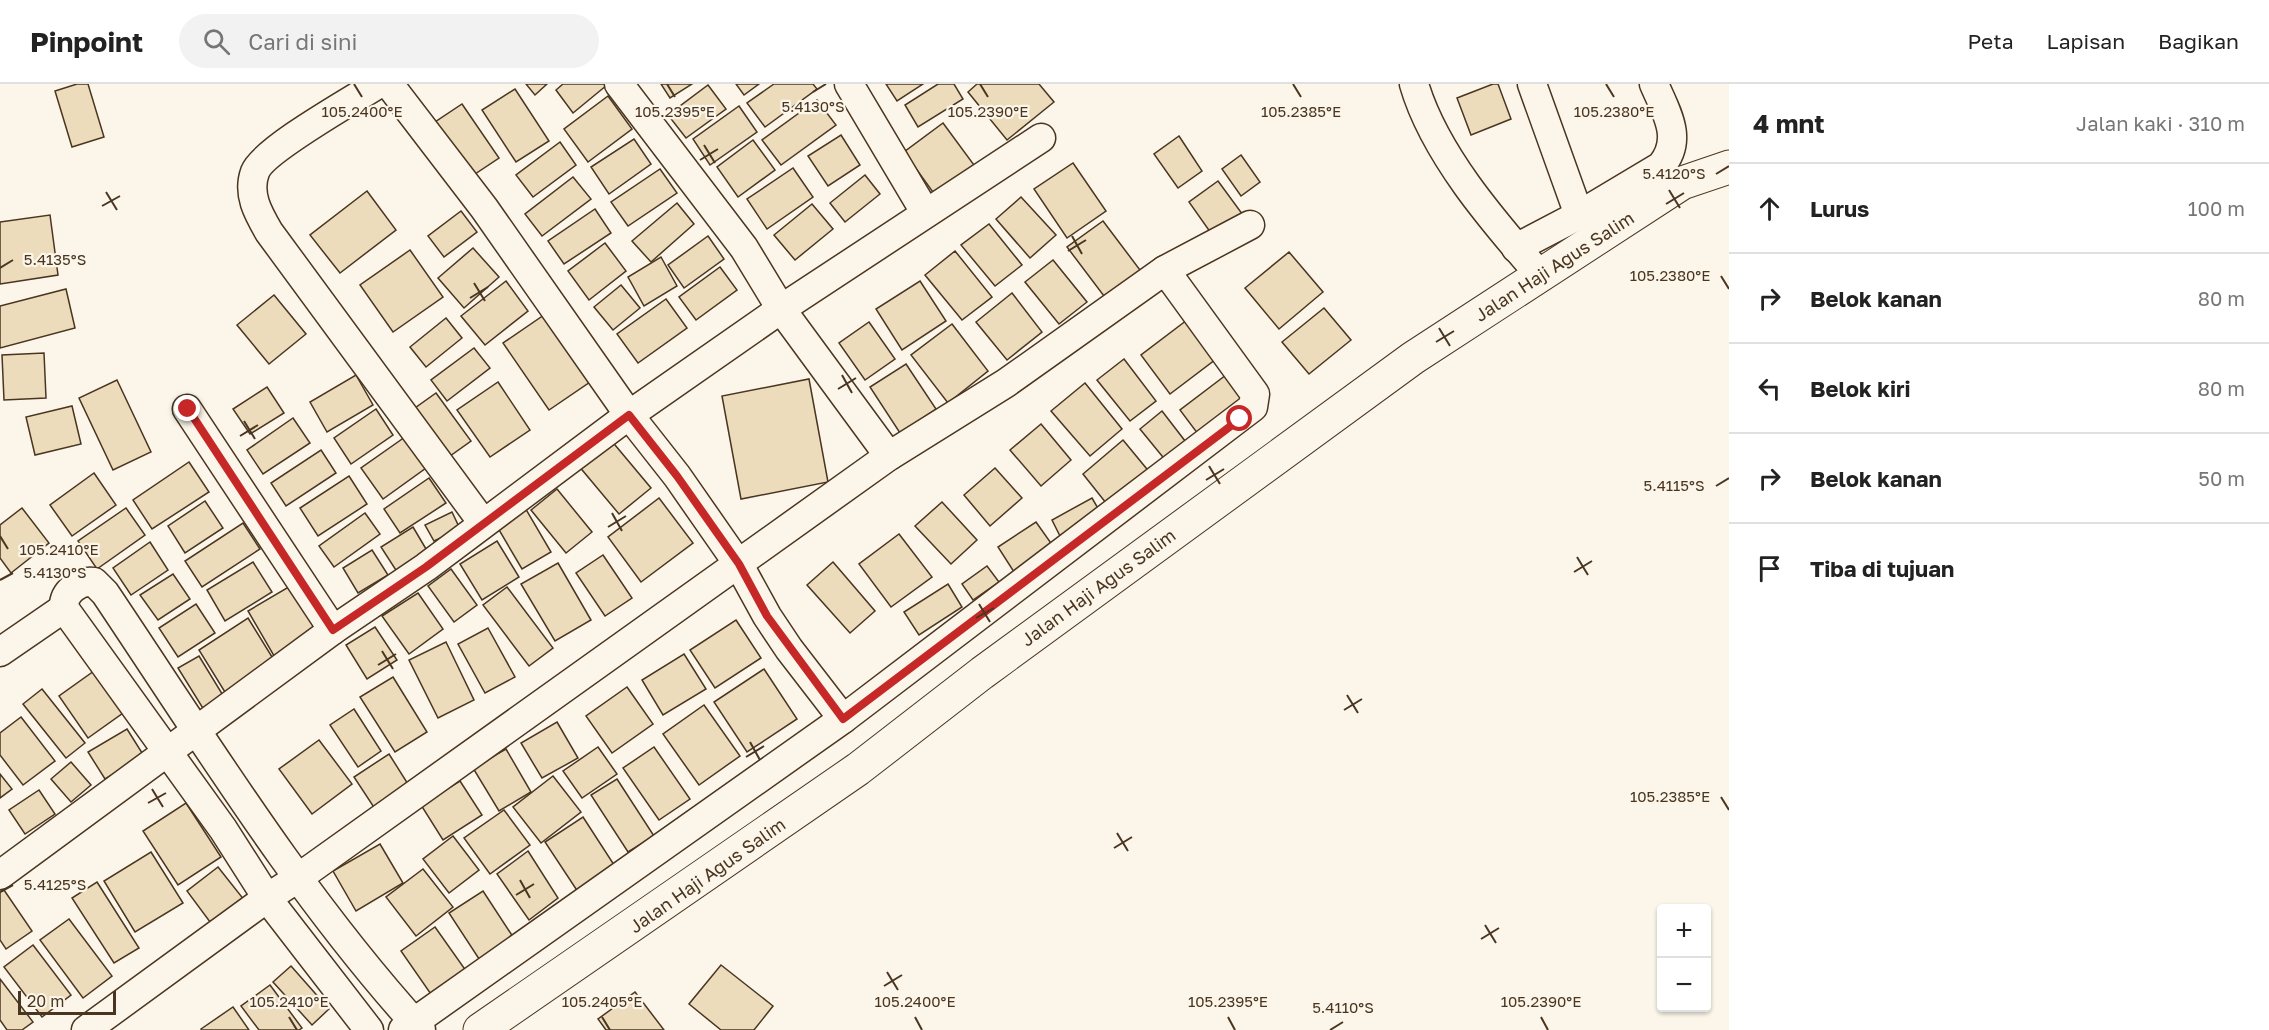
<!DOCTYPE html>
<html lang="id">
<head>
<meta charset="utf-8">
<style>
  :root { --surface:#fff; --page:#f2f2f2; --text:#222; --muted:#767676; --line:#e0e0e0 }
  body { margin:0; font-family:"Golos Text",sans-serif; background:var(--page); color:var(--text) }
  .controls { position:absolute; right:18px; bottom:18px; display:grid; overflow:hidden; border-radius:6px; box-shadow:0 2px 4px #0004 }
  .controls button { width:54px; height:54px; display:grid; place-items:center; padding:0; border:0; border-bottom:2px solid var(--line); background:var(--surface); color:var(--text); font:30px sans-serif }
  .scale { position:absolute; left:18px; bottom:15px; width:98px; box-sizing:border-box; padding-left:6px; border:3px solid #4a3520; border-top:0; font-size:16px; line-height:21px; white-space:nowrap; color:#4a3520; -webkit-text-stroke:4px #fbf6e9; paint-order:stroke }
  .stop { position:absolute; width:18px; height:18px; margin:-14px; border:4px solid #c62828; border-radius:50%; background:#fff }
  .stop.end { background:#c62828; border-color:#fff; box-shadow:0 2px 6px #0008 }
  .list { margin:0; padding:0; list-style:none }
  h2 { display:flex; justify-content:space-between; align-items:center; height:78px; margin:0; padding:0 24px; font-size:26px }
  h2 small { font-size:20px; font-weight:400; color:var(--muted) }
  .list li { display:grid; grid-template-columns:39px 1fr auto; gap:18px; align-items:center; box-sizing:border-box; height:90px; padding:0 24px; border-top:2px solid var(--line) }
  .list b { display:block; font-size:22px; white-space:nowrap }
  .list em { font-size:20px; font-style:normal; color:var(--muted) }
  .icon { flex:none; width:33px; height:33px; fill:none; stroke:currentColor; stroke-width:2; stroke-linecap:round; stroke-linejoin:round }
  .map { position:relative; flex:none; width:1729px; height:946px; overflow:hidden }
  header { display:flex; align-items:center; gap:36px; box-sizing:border-box; height:84px; padding:0 30px; background:var(--surface); border-bottom:2px solid var(--line) }
  header strong { font-size:28px }
  nav { display:flex; gap:33px; margin-inline-start:auto; font-size:21px }
  .search { width:420px; height:54px; background:var(--page); display:flex; align-items:center; gap:15px; box-sizing:border-box; padding:0 21px; border-radius:33px; color:var(--muted); font-size:22px }
  main { display:flex }
  aside { flex:1; background:var(--surface) }
  .map>svg:first-child { display:block }
</style>
</head>
<body>
<header>
<strong>Pinpoint</strong>
<div class="search"><svg class="icon" aria-label="search" viewBox="0 0 24 24"><circle cx="10" cy="10" r="6"/><path d="M15 15l6 6"/></svg>Cari di sini</div>
<nav><a>Peta</a><a>Lapisan</a><a>Bagikan</a></nav>
</header>
<main>
<div class="map">
<svg width="1729" height="946" viewBox="0 0 1729 946">
  <rect width="100%" height="100%" fill="#fbf6e9"/>
  <g fill="#ecdcbc" stroke="#4a3520" stroke-width="1.5">
    <path d="M77,0H88L104,53L72,63L55,7Z"/>
    <path d="M526,0H547L535,11Z"/>
    <path d="M563,0H606L607,1L573,29L556,6Z"/>
    <path d="M661,0H692L670,14Z"/>
    <path d="M736,0H759L744,11Z"/>
    <path d="M774,0H813L817,5L765,43L747,19Z"/>
    <path d="M886,0H923L897,17Z"/>
    <path d="M938,0H954L963,15L918,43L905,21Z"/>
    <path d="M977,0H1039L1054,18L1007,56L968,8Z"/>
    <path d="M1493,0H1498L1511,35L1471,51L1457,14Z"/>
    <path d="M708,1L726,25L686,54L668,31Z"/>
    <path d="M515,5L549,57L516,78L482,26Z"/>
    <path d="M608,12L632,45L588,78L564,45Z"/>
    <path d="M817,16L836,41L781,81L762,56Z"/>
    <path d="M462,20L499,74L472,92L435,38Z"/>
    <path d="M739,22L757,48L710,81L693,55Z"/>
    <path d="M943,39L974,81L935,111L904,68Z"/>
    <path d="M841,51L860,81L828,102L808,72Z"/>
    <path d="M1179,52L1202,87L1178,104L1154,70Z"/>
    <path d="M634,55L651,80L609,110L591,83Z"/>
    <path d="M753,56L775,86L738,113L717,83Z"/>
    <path d="M560,58L576,81L533,113L516,91Z"/>
    <path d="M1241,71L1260,98L1241,112L1222,85Z"/>
    <path d="M1073,79L1106,127L1067,154L1034,105Z"/>
    <path d="M793,84L813,113L767,145L747,115Z"/>
    <path d="M660,85L677,109L628,142L611,118Z"/>
    <path d="M865,91L880,110L845,138L830,119Z"/>
    <path d="M573,93L591,115L542,152L525,130Z"/>
    <path d="M1218,97L1243,131L1213,152L1189,118Z"/>
    <path d="M367,107L396,146L340,189L310,151Z"/>
    <path d="M1021,113L1056,151L1030,174L996,135Z"/>
    <path d="M677,119L694,140L651,178L632,157Z"/>
    <path d="M812,120L833,145L795,176L774,151Z"/>
    <path d="M595,125L611,149L564,180L548,157Z"/>
    <path d="M461,127L477,148L444,173L428,152Z"/>
    <path d="M50,131L58,191L0,200V138Z"/>
    <path d="M1103,137L1143,190L1107,216L1067,163Z"/>
    <path d="M989,140L1022,181L995,202L961,161Z"/>
    <path d="M708,152L724,175L684,204L668,181Z"/>
    <path d="M605,159L626,187L589,216L568,187Z"/>
    <path d="M473,164L499,193L464,224L438,194Z"/>
    <path d="M410,166L443,213L393,248L360,201Z"/>
    <path d="M955,167L992,213L962,236L925,191Z"/>
    <path d="M1289,168L1323,208L1279,245L1245,204Z"/>
    <path d="M661,173L677,202L644,222L628,193Z"/>
    <path d="M1053,176L1087,218L1059,240L1025,198Z"/>
    <path d="M720,183L737,206L696,236L679,213Z"/>
    <path d="M506,197L528,227L485,261L461,232Z"/>
    <path d="M920,197L946,237L902,266L876,225Z"/>
    <path d="M621,201L640,224L613,246L594,223Z"/>
    <path d="M66,205L75,244L0,264V222Z"/>
    <path d="M1012,209L1042,248L1007,276L976,238Z"/>
    <path d="M274,211L306,250L269,280L237,241Z"/>
    <path d="M666,215L687,244L638,279L617,250Z"/>
    <path d="M1324,224L1351,256L1309,290L1282,258Z"/>
    <path d="M544,231L590,298L549,326L503,259Z"/>
    <path d="M1191,233L1220,272L1170,310L1141,271Z"/>
    <path d="M446,234L462,254L426,283L410,263Z"/>
    <path d="M869,238L895,275L865,296L839,259Z"/>
    <path d="M952,240L988,287L948,319L911,271Z"/>
    <path d="M474,264L490,284L447,317L431,296Z"/>
    <path d="M44,269L46,314L4,316L2,271Z"/>
    <path d="M1124,275L1156,317L1130,337L1097,296Z"/>
    <path d="M906,280L936,325L900,349L870,303Z"/>
    <path d="M356,291L373,321L327,348L310,318Z"/>
    <path d="M1226,291L1244,316L1198,350L1180,326Z"/>
    <path d="M809,295L828,398L741,415L722,312Z"/>
    <path d="M117,296L151,368L113,386L79,314Z"/>
    <path d="M498,298L530,346L490,373L457,326Z"/>
    <path d="M1085,299L1122,345L1090,372L1051,327Z"/>
    <path d="M267,303L284,329L250,350L233,325Z"/>
    <path d="M436,309L471,357L443,377L408,329Z"/>
    <path d="M72,322L81,360L35,371L26,333Z"/>
    <path d="M376,325L393,351L351,380L334,354Z"/>
    <path d="M1162,327L1192,366L1171,383L1140,345Z"/>
    <path d="M293,334L310,359L263,390L247,366Z"/>
    <path d="M1041,340L1071,376L1041,402L1010,366Z"/>
    <path d="M405,353L426,384L383,415L361,384Z"/>
    <path d="M610,355L651,404L619,430L578,381Z"/>
    <path d="M1123,356L1151,390L1110,424L1083,390Z"/>
    <path d="M321,366L336,389L286,422L271,399Z"/>
    <path d="M189,378L209,408L152,445L133,416Z"/>
    <path d="M995,384L1022,414L990,442L964,411Z"/>
    <path d="M94,389L116,421L72,452L50,421Z"/>
    <path d="M349,392L367,420L318,452L300,424Z"/>
    <path d="M429,394L446,419L400,449L384,425Z"/>
    <path d="M557,405L592,448L566,469L531,426Z"/>
    <path d="M659,414L693,459L641,498L608,453Z"/>
    <path d="M1092,414L1103,433L1062,456L1052,436Z"/>
    <path d="M205,417L223,444L185,469L168,442Z"/>
    <path d="M942,418L977,456L951,480L915,442Z"/>
    <path d="M524,422L551,468L522,485L495,439Z"/>
    <path d="M22,424L49,459L11,489L0,474V441Z"/>
    <path d="M126,424L145,451L97,485L78,457Z"/>
    <path d="M452,428L460,445L434,457L425,441Z"/>
    <path d="M365,429L380,450L334,483L319,462Z"/>
    <path d="M1036,438L1053,462L1014,488L998,463Z"/>
    <path d="M243,439L260,465L202,503L185,477Z"/>
    <path d="M413,443L432,475L401,494L381,463Z"/>
    <path d="M899,450L932,493L891,523L859,480Z"/>
    <path d="M497,457L519,493L482,516L460,480Z"/>
    <path d="M150,458L168,486L131,511L113,484Z"/>
    <path d="M372,466L388,491L358,509L343,484Z"/>
    <path d="M603,471L632,514L605,532L576,489Z"/>
    <path d="M253,478L272,508L225,537L207,506Z"/>
    <path d="M833,478L875,527L850,549L807,501Z"/>
    <path d="M558,479L591,536L555,557L521,500Z"/>
    <path d="M987,482L999,498L973,516L962,500Z"/>
    <path d="M451,485L477,521L454,538L428,502Z"/>
    <path d="M173,490L190,515L158,536L140,511Z"/>
    <path d="M948,500L962,523L919,551L904,528Z"/>
    <path d="M292,501L322,551L277,577L248,527Z"/>
    <path d="M507,503L553,564L529,582L483,521Z"/>
    <path d="M418,509L443,545L409,570L382,532Z"/>
    <path d="M196,520L215,549L178,573L159,544Z"/>
    <path d="M248,534L277,581L228,613L199,566Z"/>
    <path d="M736,536L761,574L715,604L690,566Z"/>
    <path d="M375,543L397,576L367,595L346,561Z"/>
    <path d="M488,544L515,593L485,609L458,560Z"/>
    <path d="M446,558L474,616L438,634L409,576Z"/>
    <path d="M684,570L706,605L663,631L642,596Z"/>
    <path d="M199,572L224,613L204,626L178,584Z"/>
    <path d="M764,585L797,635L747,668L714,618Z"/>
    <path d="M94,587L123,629L88,654L59,612Z"/>
    <path d="M393,593L427,648L395,668L360,613Z"/>
    <path d="M627,603L653,640L612,669L586,632Z"/>
    <path d="M42,605L85,659L66,674L23,620Z"/>
    <path d="M704,621L740,672L699,701L663,650Z"/>
    <path d="M354,625L381,667L358,683L330,641Z"/>
    <path d="M21,633L55,677L23,701L0,671V649Z"/>
    <path d="M557,638L578,674L542,694L521,659Z"/>
    <path d="M127,645L144,672L105,695L88,668Z"/>
    <path d="M319,656L352,700L312,730L279,685Z"/>
    <path d="M598,663L617,690L582,714L563,687Z"/>
    <path d="M654,663L690,715L659,736L623,684Z"/>
    <path d="M506,665L531,708L499,727L473,684Z"/>
    <path d="M389,670L413,708L379,731L354,693Z"/>
    <path d="M71,678L91,701L71,718L51,695Z"/>
    <path d="M0,690L12,705L0,714Z"/>
    <path d="M553,692L581,728L541,759L513,723Z"/>
    <path d="M617,695L654,752L628,768L591,711Z"/>
    <path d="M460,697L482,731L443,756L421,721Z"/>
    <path d="M39,706L55,730L25,750L9,726Z"/>
    <path d="M186,719L221,773L178,801L143,747Z"/>
    <path d="M504,726L530,761L490,790L464,754Z"/>
    <path d="M583,733L618,787L580,811L545,758Z"/>
    <path d="M453,752L479,786L449,809L423,775Z"/>
    <path d="M380,760L403,799L356,827L333,787Z"/>
    <path d="M528,767L558,814L529,836L497,790Z"/>
    <path d="M151,768L183,819L135,848L104,797Z"/>
    <path d="M218,783L245,817L213,842L187,807Z"/>
    <path d="M423,785L453,823L416,852L386,813Z"/>
    <path d="M97,798L139,864L114,879L72,814Z"/>
    <path d="M4,806L32,847L6,865L0,856V808Z"/>
    <path d="M483,807L517,859L483,881L449,829Z"/>
    <path d="M69,835L112,892L83,914L40,856Z"/>
    <path d="M435,843L469,891L435,916L401,867Z"/>
    <path d="M33,861L71,911L42,933L4,883Z"/>
    <path d="M721,881L773,922L754,946H721L689,920Z"/>
    <path d="M291,882L329,925L312,941L273,898Z"/>
    <path d="M0,895L33,938L22,946H7L0,936Z"/>
    <path d="M270,901L302,944L299,946H259L241,922Z"/>
    <path d="M635,908L664,946H606L598,935Z"/>
    <path d="M233,923L249,946H202L201,945Z"/>
  </g>
  <g fill="none" stroke-linecap="round" stroke-linejoin="round">
    <defs>
      <g id="minor">
        <path d="M378,0C355,15 263,66 255,88C247,110 258,129 269,148L483,439"/>
        <path d="M619,0L744,164L781,225L889,372"/>
        <path d="M849,0L925,128"/>
        <path d="M1414,0C1434,69 1493,137 1540,191"/>
        <path d="M1579,131L1661,82C1684,55 1666,28 1654,0"/>
        <path d="M1516,164L1579,131L1532,0"/>
        <path d="M1165,186L1250,141"/>
        <path d="M187,325L333,546"/>
        <path d="M0,568L64,524"/>
        <path d="M0,791L333,546L426,483L629,331L781,225L1041,54"/>
        <path d="M86,946L267,814L298,794L889,372L1006,299L1165,186L1255,310L1253,323L843,635L789,565L767,532L739,481L677,392L629,331L484,124L389,0"/>
        <path d="M369,946L267,814L223,745L64,524C63,508 79,496 94,498L105,509C205,658 300,813 421,946"/>
        <path d="M403,946L843,635"/>
      </g>
      <path id="tertiary" d="M480,946L858,685L982,589L1413,274L1682,99L1729,83"/>
    </defs>
    <use href="#minor" stroke="#4a3520" stroke-width="31"/>
    <use href="#tertiary" stroke="#4a3520" stroke-width="35"/>
    <use href="#minor" stroke="#fbf6e9" stroke-width="28"/>
    <use href="#tertiary" stroke="#fbf6e9" stroke-width="33"/>
  </g>
  <g fill="none" stroke-linecap="round" stroke-linejoin="round">
    <path stroke="#c62828" stroke-width="8" d="M188,325L333,546L426,483L629,331L677,392L739,480L767,532L843,635L1240,335"/>
  </g>
  <path fill="none" stroke="#4a3520" stroke-width="2" d="M354,0L362,13M667,0L675,13M980,0L988,13M1293,0L1301,13M1606,0L1614,13M813,8L826,0M704,61L715,79M700,76L718,65M1716,90L1729,82M1669,106L1680,124M106,108L117,126M1666,120L1684,109M102,122L120,112M1072,152L1082,170M1068,167L1086,156M0,184L13,176M1721,192L1729,205M474,199L485,217M470,214L488,203M1439,244L1450,262M1436,258L1454,247M842,291L852,309M838,305L856,294M244,337L255,355M240,352L258,341M1209,382L1220,400M1206,396L1224,385M1716,402L1729,394M612,429L622,447M608,443L626,432M0,452L8,465M1577,473L1588,491M1574,488L1592,477M0,496L13,489M979,520L990,538M976,534L994,524M382,567L393,585M378,581L396,570M1347,611L1358,629M1344,626L1362,615M750,658L760,676M746,673L764,662M152,705L163,723M1721,713L1729,726M148,719L166,709M1117,749L1128,767M1114,764L1132,753M520,796L530,814M0,808L13,801M516,811L534,800M1485,841L1496,859M1481,855L1499,844M887,888L898,906M884,902L902,891M289,933L297,946M602,933L610,946M915,933L922,946M1228,933L1235,946M1541,933L1548,946M1330,946L1343,938"/>
  <g text-anchor="middle" dominant-baseline="central" stroke-width="4.5" stroke-linejoin="round" paint-order="stroke">
    <g font-size="18" fill="#4a3520" stroke="#fbf6e9">
      <text transform="translate(1554 182) rotate(-33)">Jalan Haji Agus Salim</text>
      <text transform="translate(1098 503) rotate(-36)">Jalan Haji Agus Salim</text>
      <text transform="translate(707 791) rotate(-35)">Jalan Haji Agus Salim</text>
    </g>
  </g>
  <g font-size="15" text-anchor="middle" fill="#4a3520" stroke="#fbf6e9" stroke-width="4.5" stroke-linejoin="round" paint-order="stroke">
    <text x="813" y="28">5.4130°S</text>
    <text x="362" y="33">105.2400°E</text>
    <text x="675" y="33">105.2395°E</text>
    <text x="988" y="33">105.2390°E</text>
    <text x="1301" y="33">105.2385°E</text>
    <text x="1614" y="33">105.2380°E</text>
    <text x="1674" y="95">5.4120°S</text>
    <text x="55" y="181">5.4135°S</text>
    <text x="1670" y="197">105.2380°E</text>
    <text x="1674" y="407">5.4115°S</text>
    <text x="59" y="471">105.2410°E</text>
    <text x="55" y="494">5.4130°S</text>
    <text x="1670" y="718">105.2385°E</text>
    <text x="55" y="806">5.4125°S</text>
    <text x="289" y="923">105.2410°E</text>
    <text x="602" y="923">105.2405°E</text>
    <text x="915" y="923">105.2400°E</text>
    <text x="1228" y="923">105.2395°E</text>
    <text x="1541" y="923">105.2390°E</text>
    <text x="1343" y="929">5.4110°S</text>
  </g>
</svg>
<div class="controls">
<button>+</button>
<button>−</button>
</div>
<div class="scale">20 m</div>
<div class="stop" style="left:1240px;top:335px"></div>
<div class="stop end" style="left:188px;top:325px"></div>
</div>
<aside>
<h2>4 mnt<small>Jalan kaki · 310 m</small></h2>
<ul class="list">
<li><svg class="icon" aria-label="ahead" viewBox="0 0 24 24"><path d="M12 20V5M6 11l6-6 6 6"/></svg><div><b>Lurus</b></div><em>100 m</em></li>
<li><svg class="icon" aria-label="right" viewBox="0 0 24 24"><path d="M7 20v-9h11M14 6l5 5-5 5"/></svg><div><b>Belok kanan</b></div><em>80 m</em></li>
<li><svg class="icon" aria-label="left" viewBox="0 0 24 24"><path d="M17 20v-9H6M10 6l-5 5 5 5"/></svg><div><b>Belok kiri</b></div><em>80 m</em></li>
<li><svg class="icon" aria-label="right" viewBox="0 0 24 24"><path d="M7 20v-9h11M14 6l5 5-5 5"/></svg><div><b>Belok kanan</b></div><em>50 m</em></li>
<li><svg class="icon" aria-label="arrive" viewBox="0 0 24 24"><path d="M6 21V4h12l-3 4 3 4H6"/></svg><div><b>Tiba di tujuan</b></div></li>
</ul>
</aside>
</main>
</body>
</html>
